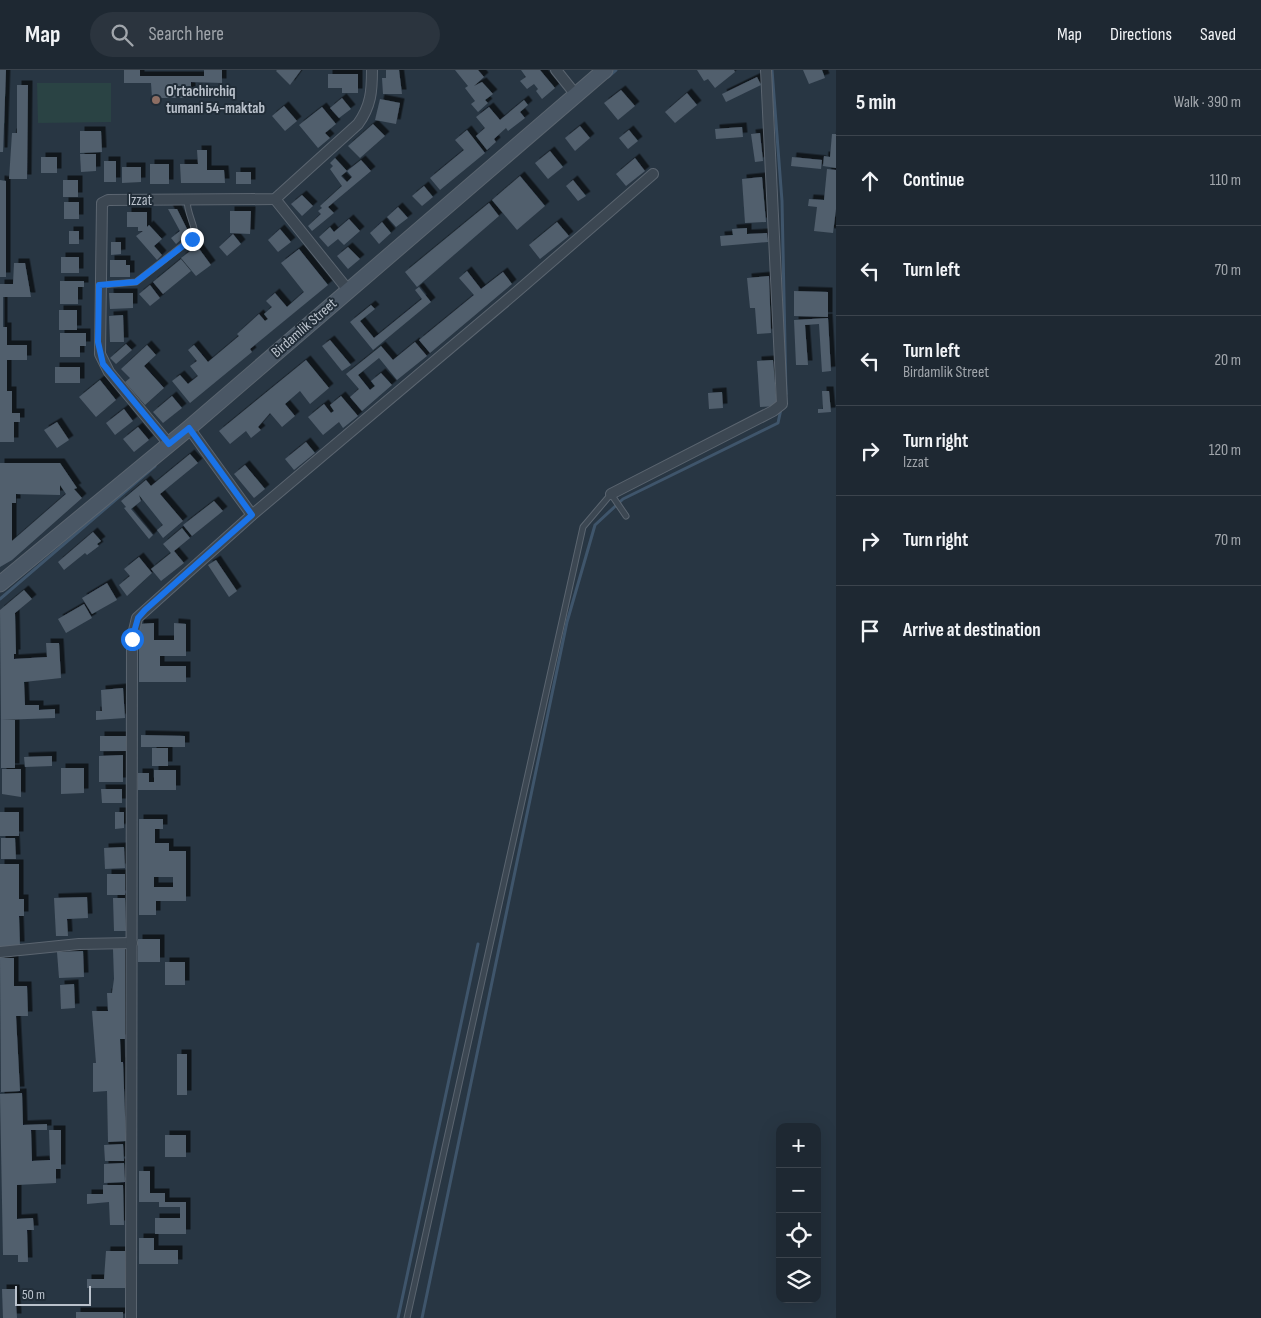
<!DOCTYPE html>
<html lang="en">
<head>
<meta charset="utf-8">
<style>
  :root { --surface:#1e2832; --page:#2b343e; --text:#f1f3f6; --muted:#a1a6ac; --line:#3c444d }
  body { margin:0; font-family:"Sofia Sans Condensed",sans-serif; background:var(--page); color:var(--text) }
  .controls { position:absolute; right:15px; bottom:15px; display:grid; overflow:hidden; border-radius:10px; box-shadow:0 5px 20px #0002 }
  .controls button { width:45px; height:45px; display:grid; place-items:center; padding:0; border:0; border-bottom:1px solid var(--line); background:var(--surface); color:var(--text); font:25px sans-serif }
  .scale { position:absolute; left:15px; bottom:12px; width:76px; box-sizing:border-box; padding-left:5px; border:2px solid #bac2cc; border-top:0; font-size:14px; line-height:18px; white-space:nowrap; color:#bac2cc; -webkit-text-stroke:4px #212d38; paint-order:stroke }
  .stop { position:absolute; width:15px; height:15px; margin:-11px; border:4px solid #1a73e8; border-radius:50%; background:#fff }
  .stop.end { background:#1a73e8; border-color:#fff; box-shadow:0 1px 5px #0008 }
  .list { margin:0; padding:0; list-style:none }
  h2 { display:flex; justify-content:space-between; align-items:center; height:65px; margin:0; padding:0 20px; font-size:21px }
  h2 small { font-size:16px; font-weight:400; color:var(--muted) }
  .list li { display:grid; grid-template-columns:32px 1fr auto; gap:15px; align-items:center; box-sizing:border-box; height:90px; padding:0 20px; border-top:1px solid var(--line) }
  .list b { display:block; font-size:19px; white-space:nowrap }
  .list p { margin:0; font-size:16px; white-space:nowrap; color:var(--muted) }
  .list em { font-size:16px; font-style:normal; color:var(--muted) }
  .icon { flex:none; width:28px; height:28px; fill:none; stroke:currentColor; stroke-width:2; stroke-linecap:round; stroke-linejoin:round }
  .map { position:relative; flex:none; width:836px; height:1248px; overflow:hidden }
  header { display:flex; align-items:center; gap:30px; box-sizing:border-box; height:70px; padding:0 25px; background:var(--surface); border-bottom:1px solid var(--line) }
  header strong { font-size:24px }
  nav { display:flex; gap:28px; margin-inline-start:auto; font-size:18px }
  .search { width:350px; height:45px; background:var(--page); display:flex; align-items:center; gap:12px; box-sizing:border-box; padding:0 18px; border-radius:28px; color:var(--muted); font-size:19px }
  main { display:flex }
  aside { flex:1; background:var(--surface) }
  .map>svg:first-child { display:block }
</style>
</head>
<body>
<header>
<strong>Map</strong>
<div class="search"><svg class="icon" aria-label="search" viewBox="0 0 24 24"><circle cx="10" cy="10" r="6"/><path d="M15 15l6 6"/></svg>Search here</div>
<nav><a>Map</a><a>Directions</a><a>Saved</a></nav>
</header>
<main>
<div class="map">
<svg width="836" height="1248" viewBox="0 0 836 1248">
  <defs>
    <filter id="shadow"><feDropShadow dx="4.5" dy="-4.5" stdDeviation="0" flood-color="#0009"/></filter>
  </defs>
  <rect width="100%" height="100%" fill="#283643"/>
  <path fill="#2a4344" d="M37,13H111V52L38,53Z"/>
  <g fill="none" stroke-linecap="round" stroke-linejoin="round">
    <g stroke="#3f556b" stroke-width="3">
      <path d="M772,0L782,131L786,324"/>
      <path d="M608,7L616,0"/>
      <path d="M0,529L155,396"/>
      <path d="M398,1248L478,874"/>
      <path d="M422,1248L567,552L595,455L623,429L778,353L781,339"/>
    </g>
  </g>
  <g fill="#515f6d" fill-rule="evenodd" filter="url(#shadow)">
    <path d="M0,0H6L3,82H0Z"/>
    <path d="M124,0H140V6H204V0H222V13L191,12V28H152L151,13H124Z"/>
    <path d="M277,0H301L290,15L276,1Z"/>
    <path d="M386,0H399L402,24H383L382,8H386Z"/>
    <path d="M455,0H478L484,7L474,16L482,12L493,24L485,30L488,33L478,42L471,34L475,31L465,18L468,16Z"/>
    <path d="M521,0H540L555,18L542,29L536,21L538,19L534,14L527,19L520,11L526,7Z"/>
    <path d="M697,0H734L735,2L715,18L708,9L704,11Z"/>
    <path d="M803,0H822L825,8L809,14Z"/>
    <path d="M328,4H358V23H342V18H328Z"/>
    <path d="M757,7L761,15L726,32L722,24Z"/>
    <path d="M17,15H28L27,109H9L12,63H17Z"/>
    <path d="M621,20L635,36L618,50L604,33Z"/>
    <path d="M687,23L697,35L675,53L665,42Z"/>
    <path d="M342,28L351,39L339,48L330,38Z"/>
    <path d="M380,29L400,33L396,54L375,50Z"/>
    <path d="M524,30L528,35L520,42L525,48L508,61L506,58L494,69L496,72L487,80L476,66L485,58L476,47L489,37L500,50Z"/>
    <path d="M284,36L297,51L285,61L272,46Z"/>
    <path d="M322,37L336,54L325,63L330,68L318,78L299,55Z"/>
    <path d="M373,54L385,66L360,88L348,76Z"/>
    <path d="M580,56L590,68L575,81L565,68Z"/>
    <path d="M742,57L743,67L716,69L715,59Z"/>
    <path d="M467,60L485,83L440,120L430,108L464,80L455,70Z"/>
    <path d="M629,60L638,71L628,79L619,68Z"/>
    <path d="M80,61H101L102,82L80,83Z"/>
    <path d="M760,63L763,91L755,92L751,64Z"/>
    <path d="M832,64H836V98L823,96L824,86L830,87Z"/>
    <path d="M197,80H207V100H224L225,113H181L180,94H198Z"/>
    <path d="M550,81L563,97L548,109L535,93Z"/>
    <path d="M80,84H96V101L81,102Z"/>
    <rect x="41" y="87" width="16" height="16"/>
    <path d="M792,87L822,90L821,99L791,96Z"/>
    <path d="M335,88L347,101L341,106L347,112L352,107L347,101L361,90L371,101L328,137L334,143L312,161L308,156L321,144L318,141L322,138L320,136L342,116L330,99L333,96L330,93Z"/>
    <path d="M635,88L645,101L626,116L616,104Z"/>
    <rect x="104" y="91" width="12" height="21"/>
    <rect x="150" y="94" width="19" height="20"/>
    <path d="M122,97H141V112L122,113Z"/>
    <path d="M827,99L836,100V139L833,163L814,161L817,137L808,136L809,129L824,130Z"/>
    <rect x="236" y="102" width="15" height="12"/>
    <path d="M520,106L545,136L517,160L492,130Z"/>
    <path d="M762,107L766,152L745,153L742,109Z"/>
    <path d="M0,110L6,111V207H0Z"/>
    <rect x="63" y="110" width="15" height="17"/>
    <path d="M573,110L586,126L578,131L566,116Z"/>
    <path d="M424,116L433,127L422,136L412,126Z"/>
    <path d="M302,125L313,136L302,146L291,134Z"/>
    <rect x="64" y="132" width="15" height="17"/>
    <path d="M489,133L499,146L417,217L405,202Z"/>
    <path d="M398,137L408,148L396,157L387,147Z"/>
    <path d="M168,139H177L189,163L176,174L171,168L180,161Z"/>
    <path d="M230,141H251L250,164L230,163Z"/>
    <path d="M127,142H147V157L149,155L162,169L154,176L162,185L157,190L136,166L143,161H138V157H127Z"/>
    <path d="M349,149L360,161L344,175L338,169L328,177L319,167L330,157L334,162Z"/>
    <path d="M382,152L391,163L379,174L370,163Z"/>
    <path d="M557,152L569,166L540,189L529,175Z"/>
    <path d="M747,158V164L767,163L768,172L721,176L720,166L733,165L732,159Z"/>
    <path d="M280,159L291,172L278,182L268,170Z"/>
    <rect x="69" y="161" width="10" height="13"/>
    <path d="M233,164L241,174L227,186L219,177Z"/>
    <path d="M111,172H121V184L111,185Z"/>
    <path d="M197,176L211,195L196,206L181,188Z"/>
    <path d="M348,177L360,189L348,199L337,186Z"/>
    <path d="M299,179L328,215L250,279L252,282L190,333L172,311L180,305L188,314L198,306L190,296L197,291L188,280L194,275L208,292L239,266L237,264L259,244L265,251L268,249L264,244L272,237L266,231L275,223L287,237L304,222L281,193Z"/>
    <rect x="61" y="187" width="18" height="16"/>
    <path d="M181,189L191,201L163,224L153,212Z"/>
    <path d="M110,190H126V195H130V207H110Z"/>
    <path d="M14,193H25L31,227H3V257H7V275H27V290H7V321H12V343H20V352H14V372H0V214H13Z"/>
    <path d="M467,201L481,219L503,202L512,214L430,283L419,270L474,225L459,208Z"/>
    <path d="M769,206L771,263L757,264L755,238H750L747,208Z"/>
    <path d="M60,211H84V217H78V234H60Z"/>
    <path d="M150,215L160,228L150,236L139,224Z"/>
    <path d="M419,217L431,232L373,280L350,252L371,235L375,239L360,251L374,268L422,229L415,220Z"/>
    <path d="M794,221L828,222V247L794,246Z"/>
    <path d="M109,223H133V238L110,239Z"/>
    <rect x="59" y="240" width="18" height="20"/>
    <path d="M123,245L124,272H110L109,246Z"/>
    <path d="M828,248L831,301L822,302L819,254L805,255L808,295H796L794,250Z"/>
    <path d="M60,263H86V276H80V287H60Z"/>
    <path d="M330,270L351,295L342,301L322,276Z"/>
    <path d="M415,272L427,286L397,310L379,288L358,305L370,320L375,316L371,311L381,303L392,315L362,341L350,327L359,319L346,304L381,276L393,290Z"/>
    <path d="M126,274L132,280L116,294L110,288Z"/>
    <path d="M147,275L156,285L144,296L164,318L145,335L125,312L130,308L121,299Z"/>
    <path d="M306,290L329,318L310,334L300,321L285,334L295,346L282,357L270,343L258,357L261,360L251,368L246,361L230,374L219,361Z"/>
    <path d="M773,290L777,336L760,337L757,291Z"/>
    <rect x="55" y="297" width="25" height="16"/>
    <path d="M100,310L116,330L96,347L79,327Z"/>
    <path d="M822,321H829L831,342L818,343V339H823Z"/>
    <path d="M722,322L723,338L709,339L708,323Z"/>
    <path d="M172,326L182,338L163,353L153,342Z"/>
    <path d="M341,326L358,346L343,358L339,352L323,365L308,347L324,334L331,343L334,341L330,335Z"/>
    <path d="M124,339L133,351L115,365L106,353Z"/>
    <path d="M57,352L69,370L57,378L44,360Z"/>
    <path d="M138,357L149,370L134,382L123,369Z"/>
    <path d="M306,372L315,383L294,400L285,389Z"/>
    <path d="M190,384L198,393L160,424L183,451L163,468L157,460L163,455L139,425L141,431L131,439L153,465L149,469L124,438L126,437L121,431L146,410L151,416Z"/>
    <path d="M0,393H60L77,418L74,419L82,428L12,490L0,497ZM60,415L66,424L12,471V433H16V424L60,425Z"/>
    <path d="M245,395L265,419L254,428L234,404Z"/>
    <path d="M214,431L223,441L192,466L183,455Z"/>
    <path d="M182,458L190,468L174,481L184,493L161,511L151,499L171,483L163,474Z"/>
    <path d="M93,462L101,471L97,474L99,476L87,485L85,483L64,500L58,492Z"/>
    <path d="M139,487L152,503L127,526L119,515L130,506L124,499Z"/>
    <path d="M216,490L237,521L229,527L208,495Z"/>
    <path d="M107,513L117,530L92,544L82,528Z"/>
    <path d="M24,520L32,529L15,543L16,584H14V589L47,587L46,573H59L61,608L24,612L25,635H39V640L55,639V648L1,650L0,540Z"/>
    <path d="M84,534L92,548L66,563L58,549Z"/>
    <path d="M154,553V570H174V553L186,554V586H160V596H186V612H139V554Z"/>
    <path d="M123,618L125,648L96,650V641H102L101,620Z"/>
    <rect x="1" y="650" width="14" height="48"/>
    <path d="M141,665L185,666V677H141Z"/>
    <rect x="100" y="666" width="26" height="15"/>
    <rect x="152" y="678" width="16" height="18"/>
    <path d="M123,685V712H99V686Z"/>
    <path d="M52,686V696L25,697L24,687Z"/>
    <path d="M61,698H84V723L61,724Z"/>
    <path d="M2,699H21V727L2,724Z"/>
    <path d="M154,700H176V720H138V703H149V712H154Z"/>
    <path d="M101,719H122V733H102Z"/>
    <rect x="0" y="742" width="19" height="24"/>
    <path d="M115,742H124V758L115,759Z"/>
    <path d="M139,749H163V759H155V773H169V781H186V831H156V845H139ZM154,807H173V817H154Z"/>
    <path d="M1,768H15L16,789H1Z"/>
    <path d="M124,777L125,798L105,799L104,778Z"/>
    <path d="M0,794H19V829H24V846H19L20,876H0Z"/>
    <rect x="107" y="804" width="18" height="21"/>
    <path d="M87,827L88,848L67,849L68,866H56L54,828Z"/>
    <path d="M113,828H125L126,861H114Z"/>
    <rect x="138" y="869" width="22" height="23"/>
    <path d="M113,879H125V969H120L121,992H123L126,1071L108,1072L107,1021L93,1022V993H96L92,941H108L107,923H112L114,909Z"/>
    <path d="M83,881L84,907L59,908L57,882Z"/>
    <path d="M0,888H14V916H27L28,946H16L20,1021L1,1022Z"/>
    <rect x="165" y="892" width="20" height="23"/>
    <path d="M74,914L75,938L61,939L60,915Z"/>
    <rect x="177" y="984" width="10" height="41"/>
    <path d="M22,1023L23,1055L47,1054V1060H31L32,1091L50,1090L49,1060H61V1099H56V1113L17,1115V1149L33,1148L34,1160H27L28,1192H18V1185H3L0,1024Z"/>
    <rect x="165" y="1065" width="21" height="22"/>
    <path d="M123,1074L124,1091H105L104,1075Z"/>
    <path d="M124,1093L125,1112L104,1113V1094Z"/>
    <path d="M139,1101H150V1123H165V1132H186V1164H155V1148H180V1137H159V1132H139Z"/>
    <path d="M103,1115H123L124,1155H110L109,1132L87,1134V1124H103Z"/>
    <path d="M139,1168H154V1180H178V1194H139Z"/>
    <path d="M106,1181H125V1218H87V1209H104Z"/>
    <path d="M2,1219H15L17,1248H3Z"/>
    <rect x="76" y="1242" width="47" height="6"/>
  </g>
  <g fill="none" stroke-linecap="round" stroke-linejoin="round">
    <defs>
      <g id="lane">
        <path d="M101,215L136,212L195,166C196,157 187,144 187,130"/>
        <path d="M407,1248L583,457L611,424L626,446"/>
      </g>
      <g id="street">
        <path d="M556,0L576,25"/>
        <path d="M275,129L348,220"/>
        <path d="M189,358L252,445"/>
        <path d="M169,374L109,302L100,284L102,133L108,130L275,129L358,54C371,36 372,21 372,0"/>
        <path d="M611,424L773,341L782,334L766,0"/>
        <path d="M0,882L79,874L132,873"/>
        <path d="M131,1248L132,569L137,548L252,445L513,225L653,104"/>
      </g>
      <path id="secondary" d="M0,514L189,358L605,0"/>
    </defs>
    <use href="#lane" stroke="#5b6570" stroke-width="7"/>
    <use href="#street" stroke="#5b6570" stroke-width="12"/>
    <use href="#secondary" stroke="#5b6570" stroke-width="17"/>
    <use href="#lane" stroke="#3c4752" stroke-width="5"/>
    <use href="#street" stroke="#3c4752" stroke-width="10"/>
    <use href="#secondary" stroke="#4a5765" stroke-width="15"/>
  </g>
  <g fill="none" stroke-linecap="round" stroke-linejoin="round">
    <path stroke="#1a73e8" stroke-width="6" d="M132,569L138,548L145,540L252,445L189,358L169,374L103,294L98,272L99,215L136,212L192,169"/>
  </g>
  <circle fill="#8d6e63" stroke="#212d38" stroke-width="2" cx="156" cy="30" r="5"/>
  <g text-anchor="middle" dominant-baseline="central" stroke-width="4" stroke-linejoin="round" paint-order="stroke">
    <g font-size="15" font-weight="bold" fill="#bac2cc" stroke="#212d38" text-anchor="start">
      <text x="166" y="21">O'rtachirchiq<tspan x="166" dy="17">tumani 54-maktab</tspan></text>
    </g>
    <g font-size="15" fill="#bac2cc" stroke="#212d38">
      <text x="140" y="130">Izzat</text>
      <text transform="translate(304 258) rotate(-41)">Birdamlik Street</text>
    </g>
  </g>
</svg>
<div class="controls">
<button>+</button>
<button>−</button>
<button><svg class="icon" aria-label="locate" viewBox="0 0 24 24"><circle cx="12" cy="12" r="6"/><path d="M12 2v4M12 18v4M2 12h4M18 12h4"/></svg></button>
<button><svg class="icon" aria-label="layers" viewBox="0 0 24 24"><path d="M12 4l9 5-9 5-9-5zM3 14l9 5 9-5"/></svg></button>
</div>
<div class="scale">50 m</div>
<div class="stop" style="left:132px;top:569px"></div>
<div class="stop end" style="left:192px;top:169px"></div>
</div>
<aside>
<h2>5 min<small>Walk · 390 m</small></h2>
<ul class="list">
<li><svg class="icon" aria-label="ahead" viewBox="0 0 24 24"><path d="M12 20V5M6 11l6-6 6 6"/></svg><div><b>Continue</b></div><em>110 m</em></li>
<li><svg class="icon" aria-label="left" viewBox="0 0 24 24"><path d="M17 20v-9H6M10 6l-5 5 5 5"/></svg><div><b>Turn left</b></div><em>70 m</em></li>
<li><svg class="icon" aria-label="left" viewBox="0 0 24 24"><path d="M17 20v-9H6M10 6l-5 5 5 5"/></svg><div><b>Turn left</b><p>Birdamlik Street</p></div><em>20 m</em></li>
<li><svg class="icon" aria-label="right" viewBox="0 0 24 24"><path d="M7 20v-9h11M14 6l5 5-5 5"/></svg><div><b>Turn right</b><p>Izzat</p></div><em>120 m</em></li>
<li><svg class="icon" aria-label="right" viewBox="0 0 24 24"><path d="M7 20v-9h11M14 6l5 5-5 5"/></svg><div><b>Turn right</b></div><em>70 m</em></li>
<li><svg class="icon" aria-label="arrive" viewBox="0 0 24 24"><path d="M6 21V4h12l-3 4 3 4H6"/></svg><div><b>Arrive at destination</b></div></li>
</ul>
</aside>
</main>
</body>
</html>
